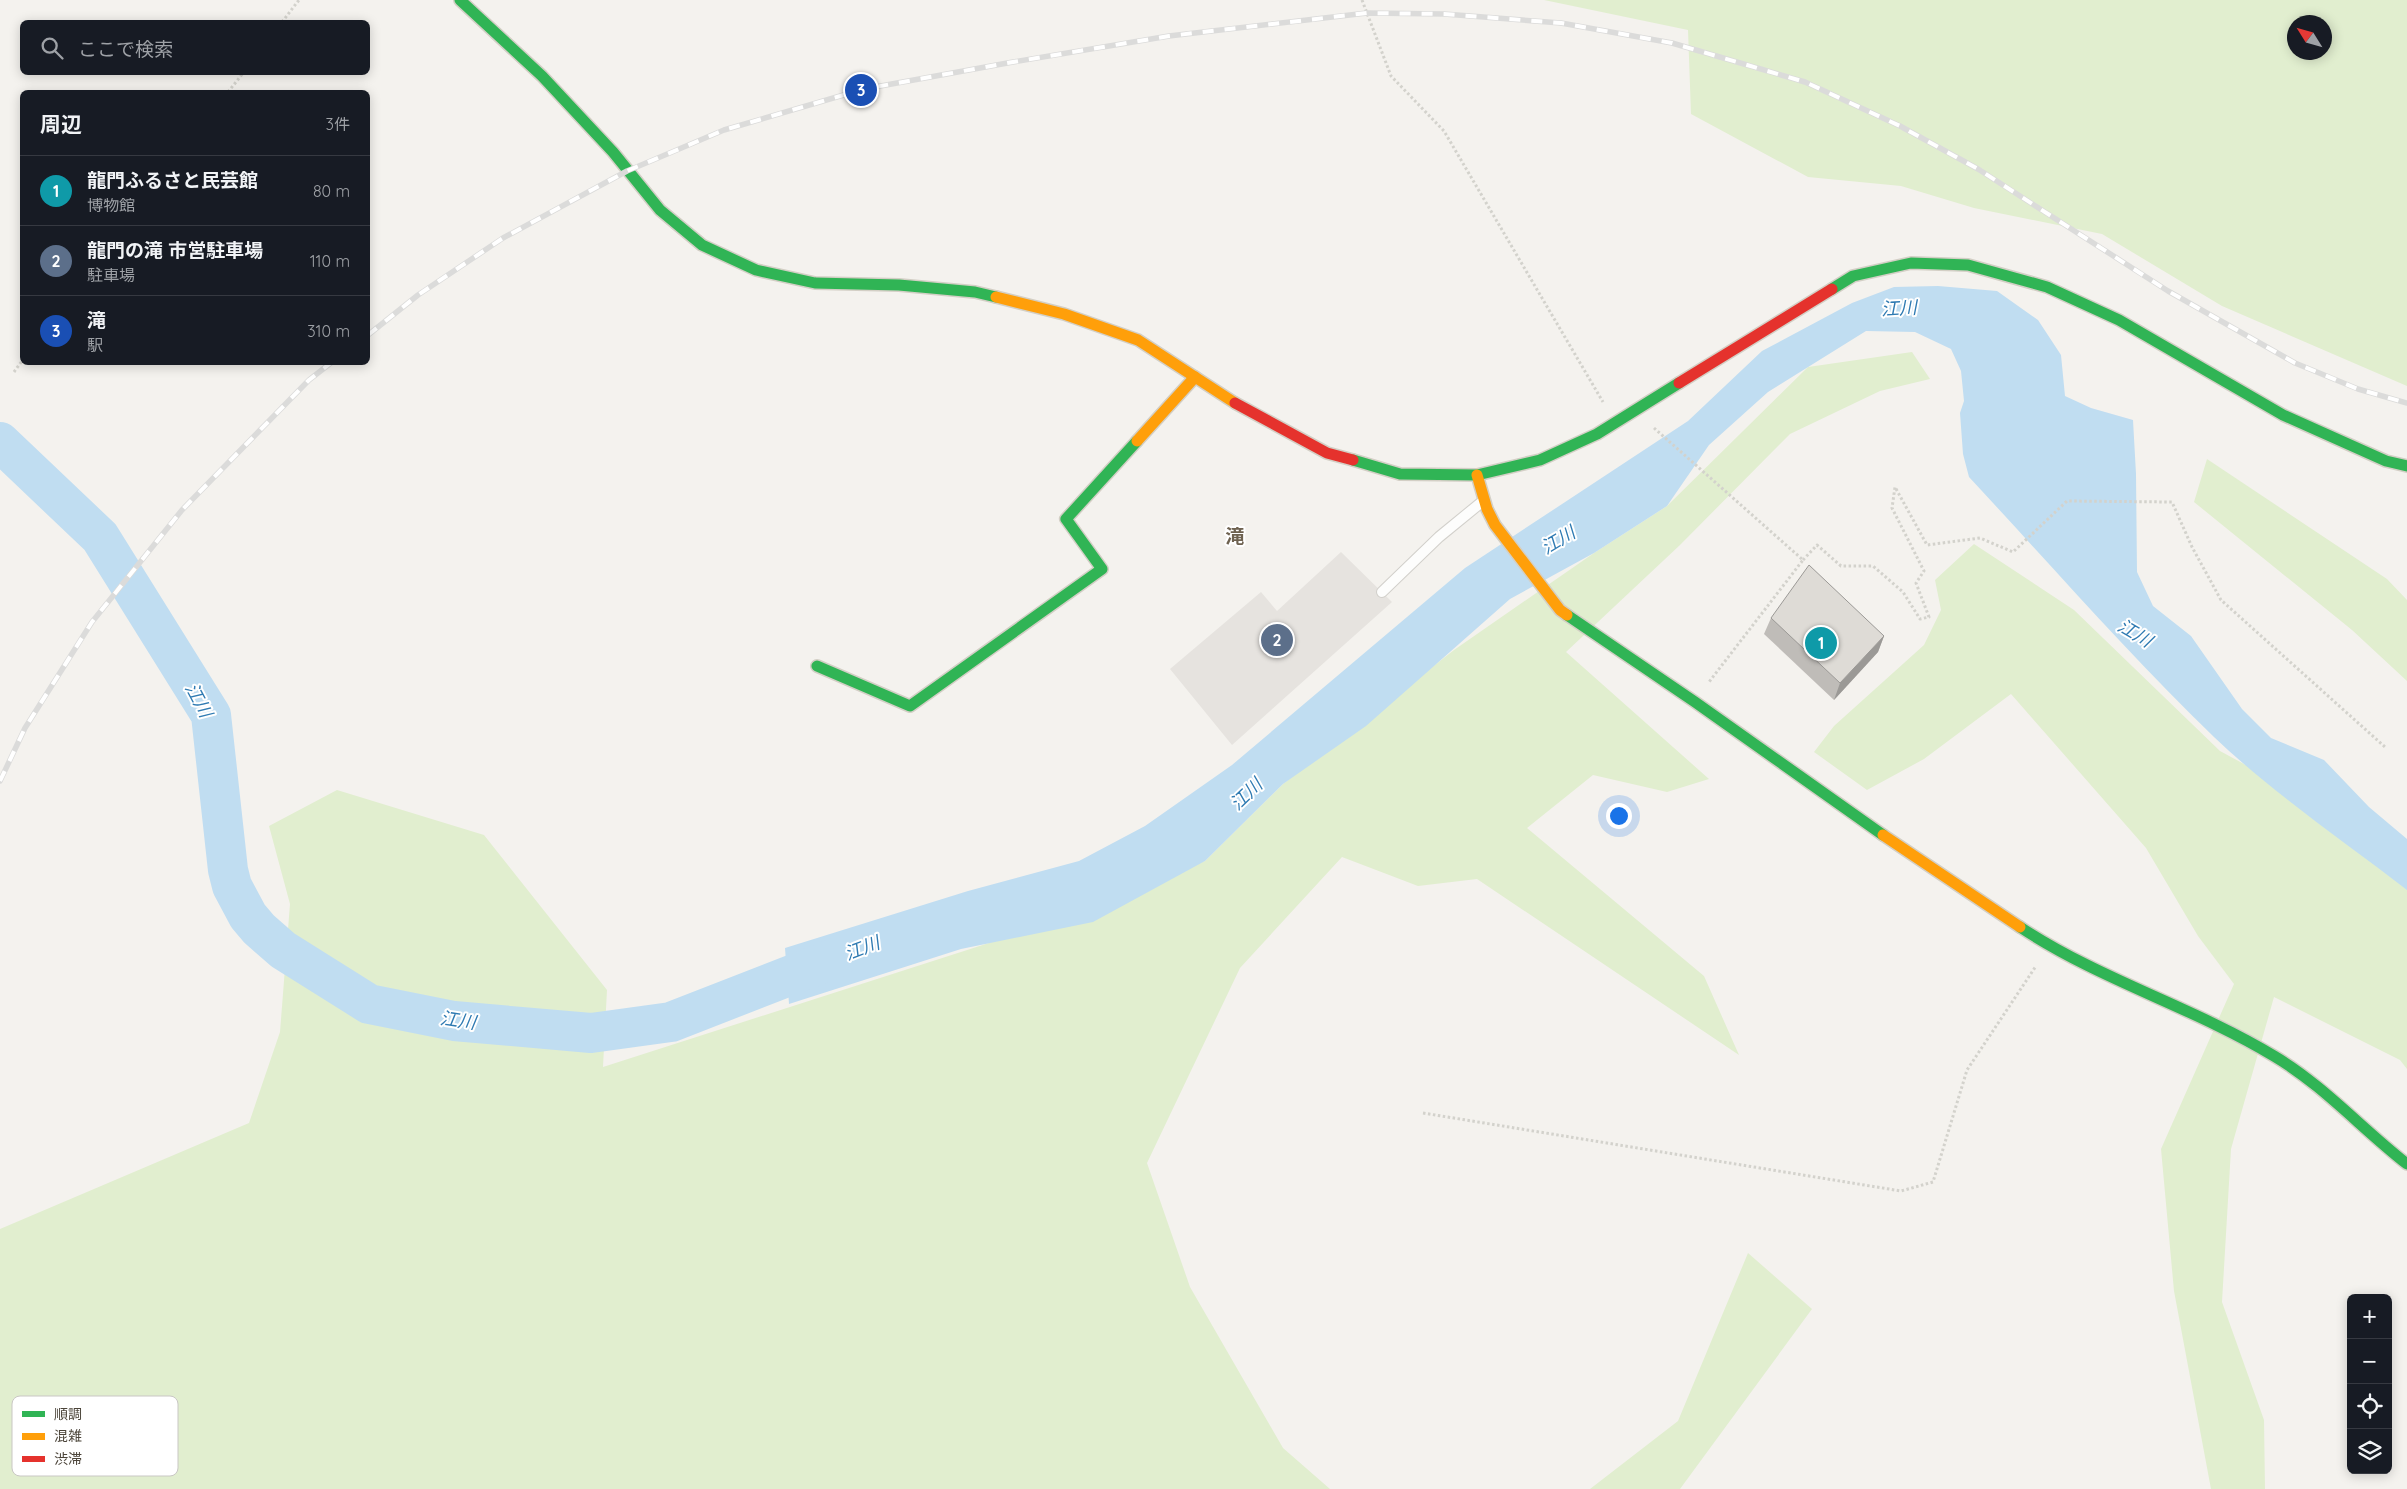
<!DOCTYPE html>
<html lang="ja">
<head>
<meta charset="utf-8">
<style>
  :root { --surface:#171b24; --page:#20242c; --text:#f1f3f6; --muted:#9ea1a6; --line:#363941; --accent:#868178 }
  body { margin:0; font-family:Quicksand,"Noto Sans JP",sans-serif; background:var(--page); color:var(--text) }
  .controls { position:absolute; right:15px; bottom:15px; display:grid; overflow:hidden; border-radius:8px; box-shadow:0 2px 12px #0003 }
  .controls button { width:45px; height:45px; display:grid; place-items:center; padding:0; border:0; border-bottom:1px solid var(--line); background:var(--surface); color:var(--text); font:25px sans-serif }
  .compass { position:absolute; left:2287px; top:15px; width:45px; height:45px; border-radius:50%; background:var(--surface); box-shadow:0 2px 12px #0003; rotate:307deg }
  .you { position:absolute; left:1618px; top:815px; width:18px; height:18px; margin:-12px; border:4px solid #fff; border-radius:50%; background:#1a73e8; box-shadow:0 0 0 8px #1a73e833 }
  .badge { display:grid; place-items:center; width:32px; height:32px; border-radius:50%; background:var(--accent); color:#fff; font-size:16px; font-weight:700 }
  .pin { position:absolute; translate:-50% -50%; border:2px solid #fff; box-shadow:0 1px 5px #0006 }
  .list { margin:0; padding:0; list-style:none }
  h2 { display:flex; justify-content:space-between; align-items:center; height:65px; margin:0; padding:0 20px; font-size:21px }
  h2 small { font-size:16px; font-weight:400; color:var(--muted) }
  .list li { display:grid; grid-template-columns:32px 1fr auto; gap:15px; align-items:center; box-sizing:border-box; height:70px; padding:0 20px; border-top:1px solid var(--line) }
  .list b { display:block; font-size:19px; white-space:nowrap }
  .list p { margin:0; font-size:16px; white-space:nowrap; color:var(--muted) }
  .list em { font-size:16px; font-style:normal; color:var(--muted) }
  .icon { flex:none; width:28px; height:28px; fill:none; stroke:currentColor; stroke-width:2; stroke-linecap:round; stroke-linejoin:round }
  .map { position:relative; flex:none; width:2407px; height:1489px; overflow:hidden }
  .search { position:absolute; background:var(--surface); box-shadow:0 2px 12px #0003; left:20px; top:20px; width:350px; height:55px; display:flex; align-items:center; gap:12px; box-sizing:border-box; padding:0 18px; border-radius:8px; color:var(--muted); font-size:19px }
  .panel { position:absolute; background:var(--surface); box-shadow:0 2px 12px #0003; left:20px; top:90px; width:350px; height:275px; border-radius:8px }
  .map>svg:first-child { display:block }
</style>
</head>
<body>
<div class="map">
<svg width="2407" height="1489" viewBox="0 0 2407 1489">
  <rect width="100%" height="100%" fill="#f4f2ee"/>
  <g fill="#e1eecf" fill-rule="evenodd">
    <path d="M1544,0H2407V386L2222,306L2102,234L1974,208L1901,186L1808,177L1691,114L1688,30ZM2324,22V52H2294V22Z"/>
    <path d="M1912,352L1930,379L1880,391L1790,434L1680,545L1566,652L1709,779L1667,792L1593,775L1527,828L1704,976L1739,1055L1477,879L1418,886L1342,857L1240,968L1147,1163L1190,1287L1283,1448L1330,1489H0V1229L249,1123L280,1032L290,904L269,826L337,790L484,835L607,990L603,1067L992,942L1205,861L1283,784L1454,650L1594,553L1667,506L1808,367Z"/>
    <path d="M2207,459L2387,579L2407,600V681L2352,630L2194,502Z"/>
    <path d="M1974,544L2074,610L2220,751L2371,833L2407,867V1069L2400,1060L2274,997L2231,1149L2222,1302L2264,1420L2265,1489H2211L2174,1291L2161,1149L2234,984L2198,936L2146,848L2011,694L1924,759L1867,790L1814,752L1834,726L1924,645L1941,610L1935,580Z"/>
    <path d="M1748,1253L1812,1309L1680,1489H1590L1678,1421Z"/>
  </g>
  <path fill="#e6e3df" d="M1341,552L1392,602L1232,745L1170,669L1261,592L1277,611Z"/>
  <path fill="#c0ddf1" d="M1938,286L1997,291L2038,320L2061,355L2065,396L2091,408L2133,420L2136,474L2137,572L2153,606L2191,636L2242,709L2271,738L2324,760L2369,807L2407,839V890C2342,840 2273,793 2214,737C2128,654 2050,564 1969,477L1963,454L1960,413L1964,401L1961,371L1951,349L1915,332L1866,331L1768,392L1709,445L1667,506L1594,553L1510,599L1366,726L1283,784L1205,861L1093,922L961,949L789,1004L785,948L968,891L1079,861L1145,826L1232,765L1465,568L1688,421L1762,351L1852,303L1894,287Z"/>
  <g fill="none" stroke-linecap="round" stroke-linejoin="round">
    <path stroke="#c0ddf1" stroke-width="40" d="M0,442L100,537L211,715L228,870L232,886L248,916L259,929L283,950L369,1004L454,1021L591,1033L671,1022L838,957"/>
    <defs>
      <path id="lane" d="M1382,592L1439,537L1483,501"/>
      <g id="fast">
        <path d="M460,0L542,76L613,152L660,210L702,245L756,270L815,283L899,285L975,292L996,297"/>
        <path d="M1832,289L1853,276L1911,263L1968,265L2047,287L2119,320L2283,415L2386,461L2407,466"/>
        <path d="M1353,460L1400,474L1477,475L1540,460L1597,434L1679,383"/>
        <path d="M1567,615L1695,702L1883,835"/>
        <path d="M817,666L910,706L1102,569L1066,519L1137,441"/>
        <path d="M2020,927C2100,980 2193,1007 2274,1056C2323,1085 2362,1129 2407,1164"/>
      </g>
      <g id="slow">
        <path d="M996,297L1064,314L1138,340L1235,403"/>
        <path d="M1137,441L1195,377"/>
        <path d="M1477,475L1487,509L1495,525L1560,610L1567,615"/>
        <path d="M1883,835L2020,927"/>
      </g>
      <g id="jam">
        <path d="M1679,383L1832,289"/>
        <path d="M1235,403L1327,453L1353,460"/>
      </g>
    </defs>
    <use href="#lane" stroke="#d2d0cb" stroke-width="12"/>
    <use href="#fast" stroke="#d3cfc5" stroke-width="14"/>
    <use href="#slow" stroke="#d3cfc5" stroke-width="14"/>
    <use href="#jam" stroke="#d3cfc5" stroke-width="14"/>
    <g stroke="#d3d2cc" stroke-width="3" stroke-dasharray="2.5 2.5" stroke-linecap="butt">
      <path d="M1362,0L1391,76L1444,131L1603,402"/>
      <path d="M282,22L299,0"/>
      <path d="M228,92L244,72"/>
      <path d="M14,372L22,361"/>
      <path d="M1654,428L1803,560L1709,682"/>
      <path d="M1803,560L1817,545L1841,566H1873L1903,592L1920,619L1929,617L1916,583L1924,571L1892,508L1895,487L1927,545L1980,538L2013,552L2067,501L2172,502L2192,547L2221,600L2385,747"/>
      <path d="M1423,1113L1901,1191L1933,1182L1967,1070L2036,966"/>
    </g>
    <use href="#lane" stroke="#fdfdfc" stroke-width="10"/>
    <use href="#fast" stroke="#30b455" stroke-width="11"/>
    <use href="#slow" stroke="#ff9f0a" stroke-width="11"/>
    <use href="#jam" stroke="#e5322d" stroke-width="11"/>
    <defs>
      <g id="rail">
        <path d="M368,335L418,295L503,238L627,171L724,130L864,89L1013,62L1169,36L1367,13L1444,14L1561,23L1672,43L1805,82L1900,126L1978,169L2168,291L2295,363L2358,389L2407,403"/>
        <path d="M0,781L25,728L92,622L182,510L309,380L332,362"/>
      </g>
    </defs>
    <use href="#rail" stroke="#dbdbda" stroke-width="5.5"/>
    <use href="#rail" stroke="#fff" stroke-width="4" stroke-dasharray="11" stroke-linecap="butt"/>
  </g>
  <path fill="#bfbcb8" d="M1771,618L1884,636L1878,652L1834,700L1764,634Z"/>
  <path fill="#9b9996" d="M1884,636L1878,652L1834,700L1840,683Z"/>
  <path fill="#dedbd6" stroke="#9b9996" d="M1809,565L1884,636L1840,683L1771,618Z"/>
  <g text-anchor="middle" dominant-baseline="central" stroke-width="4" stroke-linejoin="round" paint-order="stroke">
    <g font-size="18" font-style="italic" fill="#2e7ab2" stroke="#fff">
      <text transform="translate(1899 308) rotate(-3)">江川</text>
      <text transform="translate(1558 540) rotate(-31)">江川</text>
      <text transform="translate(2135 633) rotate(31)">江川</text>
      <text transform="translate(199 700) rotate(62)">江川</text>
      <text transform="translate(1246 794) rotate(-44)">江川</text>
      <text transform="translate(862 948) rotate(-21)">江川</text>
      <text transform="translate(458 1020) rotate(8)">江川</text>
    </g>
    <g font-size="19" font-weight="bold" fill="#6e6250" stroke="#fff">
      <text x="1235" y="536">滝</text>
    </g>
  </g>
  <rect x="12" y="1396" width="166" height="80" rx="8" fill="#fff" stroke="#c9c7c4" stroke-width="1"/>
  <rect x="22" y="1411" width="23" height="6" fill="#30b455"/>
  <rect x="22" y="1433" width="23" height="7" fill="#ff9f0a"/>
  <rect x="22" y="1456" width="23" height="6" fill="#e5322d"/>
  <g font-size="14" fill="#4b4439">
    <text x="54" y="1419">順調</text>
    <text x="54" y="1441">混雑</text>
    <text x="54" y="1464">渋滞</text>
  </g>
</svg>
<div class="controls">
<button>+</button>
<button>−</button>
<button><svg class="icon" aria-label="locate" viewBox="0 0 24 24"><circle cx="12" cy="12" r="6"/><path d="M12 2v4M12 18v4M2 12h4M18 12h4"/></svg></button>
<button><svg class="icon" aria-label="layers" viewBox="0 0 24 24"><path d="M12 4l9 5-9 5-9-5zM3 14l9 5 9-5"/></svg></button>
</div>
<svg class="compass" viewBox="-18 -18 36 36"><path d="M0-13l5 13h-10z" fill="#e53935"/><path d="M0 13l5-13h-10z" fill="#9ea1a6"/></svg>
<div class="you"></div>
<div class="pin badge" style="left:1821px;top:643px;background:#0f9aa8">1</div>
<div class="pin badge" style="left:1277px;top:640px;background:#5c6f8a">2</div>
<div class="pin badge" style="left:861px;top:90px;background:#1a4fb4">3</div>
<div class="search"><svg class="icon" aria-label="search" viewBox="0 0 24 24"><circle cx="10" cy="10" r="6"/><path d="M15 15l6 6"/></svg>ここで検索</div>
<section class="panel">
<h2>周辺<small>3件</small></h2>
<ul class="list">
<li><span class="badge" style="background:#0f9aa8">1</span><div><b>龍門ふるさと民芸館</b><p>博物館</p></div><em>80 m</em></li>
<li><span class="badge" style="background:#5c6f8a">2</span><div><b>龍門の滝 市営駐車場</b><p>駐車場</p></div><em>110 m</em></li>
<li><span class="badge" style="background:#1a4fb4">3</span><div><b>滝</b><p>駅</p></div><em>310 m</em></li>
</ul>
</section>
</div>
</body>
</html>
